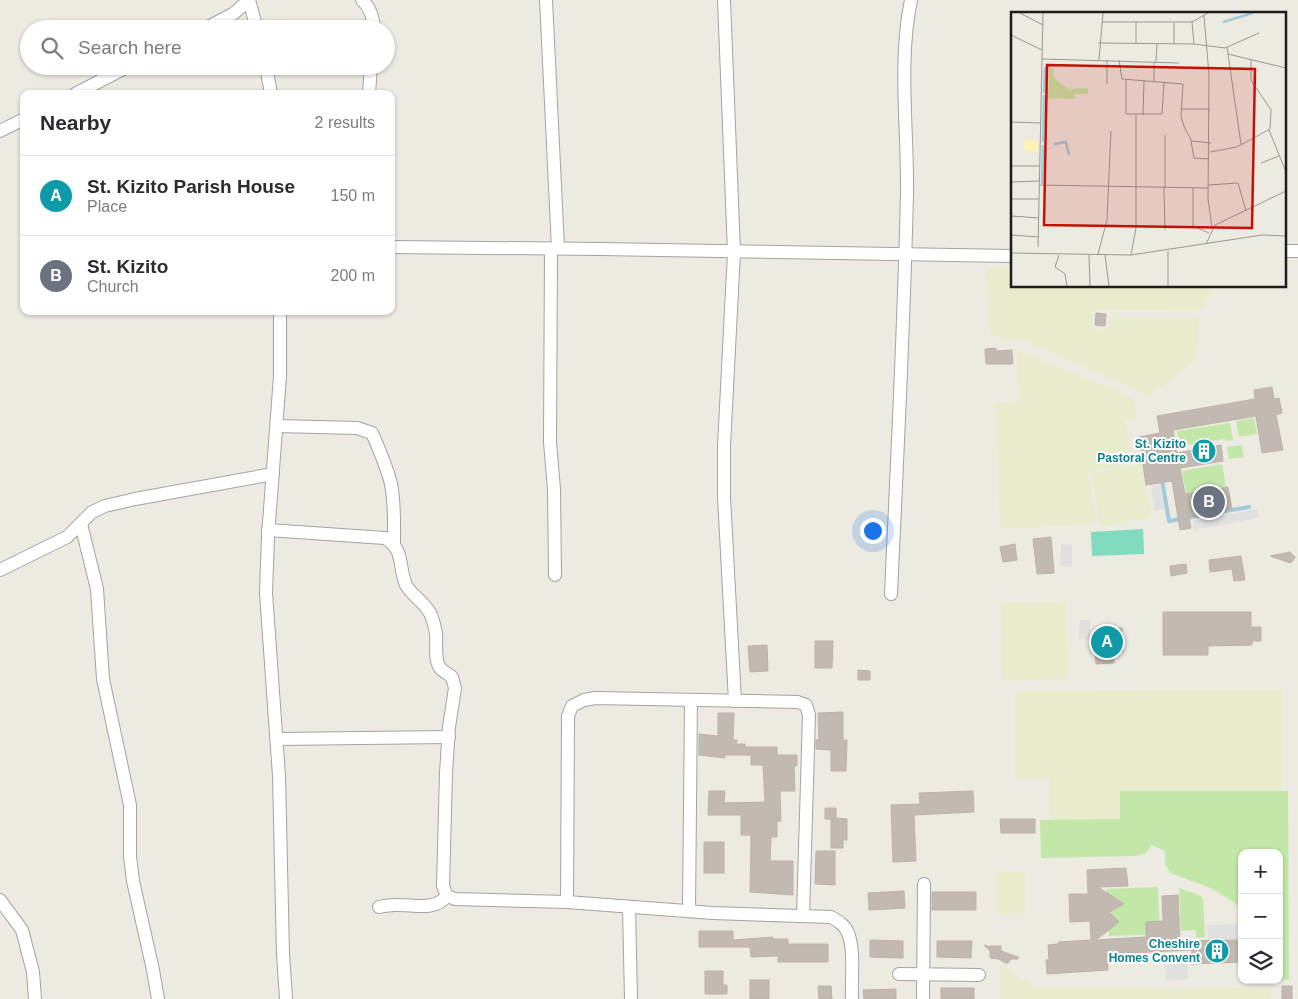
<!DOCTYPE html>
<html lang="en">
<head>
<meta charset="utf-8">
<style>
  :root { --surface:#fff; --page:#f7f7f7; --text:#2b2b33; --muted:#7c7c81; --line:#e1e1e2; --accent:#c31105 }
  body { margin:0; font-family:Arial,sans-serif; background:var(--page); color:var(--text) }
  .controls { position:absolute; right:15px; bottom:15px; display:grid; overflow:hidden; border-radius:10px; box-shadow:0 1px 4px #0004 }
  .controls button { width:45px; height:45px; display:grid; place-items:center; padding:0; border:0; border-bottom:1px solid var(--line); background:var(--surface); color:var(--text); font:25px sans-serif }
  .you { position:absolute; left:872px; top:530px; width:18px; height:18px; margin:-12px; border:4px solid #fff; border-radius:50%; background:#1a73e8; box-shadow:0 0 0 8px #1a73e833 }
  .badge { display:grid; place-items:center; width:32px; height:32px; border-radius:50%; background:var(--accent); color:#fff; font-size:16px; font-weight:700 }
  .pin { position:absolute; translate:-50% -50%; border:2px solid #fff; box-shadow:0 1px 5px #0006 }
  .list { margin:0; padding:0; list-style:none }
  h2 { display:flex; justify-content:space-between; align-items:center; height:65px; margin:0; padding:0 20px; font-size:21px }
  h2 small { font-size:16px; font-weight:400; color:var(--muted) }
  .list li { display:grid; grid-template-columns:32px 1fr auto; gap:15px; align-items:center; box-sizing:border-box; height:80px; padding:0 20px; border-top:1px solid var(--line) }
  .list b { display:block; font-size:19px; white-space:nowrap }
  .list p { margin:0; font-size:16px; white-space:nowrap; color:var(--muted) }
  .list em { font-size:16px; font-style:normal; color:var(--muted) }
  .icon { flex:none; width:28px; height:28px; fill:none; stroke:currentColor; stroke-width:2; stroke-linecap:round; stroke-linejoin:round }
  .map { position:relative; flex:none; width:1298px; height:999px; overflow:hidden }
  .search { position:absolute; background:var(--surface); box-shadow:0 1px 4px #0004; left:20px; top:20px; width:375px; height:55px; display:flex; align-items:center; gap:12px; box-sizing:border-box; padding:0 18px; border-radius:28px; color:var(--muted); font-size:19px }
  .panel { position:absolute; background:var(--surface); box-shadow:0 1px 4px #0004; left:20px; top:90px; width:375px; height:225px; border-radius:10px }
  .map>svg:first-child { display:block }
</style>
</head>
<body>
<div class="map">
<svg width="1298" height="999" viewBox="0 0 1298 999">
  <rect width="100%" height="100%" fill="#edeae2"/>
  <g fill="#e8eccd">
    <path d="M1012,268V286H1215L1201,311L1093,310V329H1109L1111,318H1198L1196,360L1150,396L1019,338L1010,341L989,333L987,269Z"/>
    <path d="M1017,350L1132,397L1138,418L1125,421L1133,462L1088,473L1097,524L1000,529L995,402L1020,401Z"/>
    <path d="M1142,464L1151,517L1101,527L1091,473Z"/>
    <path d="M1066,601L1068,679L1003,681L1001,603Z"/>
    <path d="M1282,690V791H1120V819L1051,820L1050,779H1015V691Z"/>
    <rect x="996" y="872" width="29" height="42"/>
    <path d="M1000,965L1037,988H1271V999H1000Z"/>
  </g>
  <g fill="#c3e7a9">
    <path d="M1254,418L1257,434L1239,437L1236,421Z"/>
    <path d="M1230,423L1233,440L1226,441L1225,439L1179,446L1177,431Z"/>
    <path d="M1242,445L1244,457L1229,459L1227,447Z"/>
    <path d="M1222,464L1226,486L1186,493L1182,471Z"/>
    <path d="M1120,791H1288L1289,980H1279V853H1242V909L1231,900L1208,887L1170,873L1165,864V851L1152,845L1146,853L1136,856L1041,858L1040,820L1120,819Z"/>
    <path d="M1158,887L1160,934L1109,936L1107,889Z"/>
    <path d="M1179,888L1201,896L1203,898L1205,937L1196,938V930L1181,931Z"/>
  </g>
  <path fill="#81dbbe" d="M1143,529L1144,554L1092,556L1091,532Z"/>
  <g fill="#e0e0e0">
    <path d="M1160,484L1164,509L1155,511L1151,485Z"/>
    <path d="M1257,509L1259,518L1194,530L1193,521Z"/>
    <path d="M1061,544L1072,545V567L1060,566Z"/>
    <path d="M1080,620H1090V639H1079Z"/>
    <path d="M1242,924V939L1208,940L1207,925Z"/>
    <path d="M1187,959L1188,979L1166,981L1165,961Z"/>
  </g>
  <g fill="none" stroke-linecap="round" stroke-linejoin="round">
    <path stroke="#a3cada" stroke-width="4" d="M1162,480L1169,521L1249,507"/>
  </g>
  <g fill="#c2bab2" stroke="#bfb2a5">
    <path d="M1096,313L1106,314L1105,326L1095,325Z"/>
    <path d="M996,348V351L1012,350L1013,364H986L985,349Z"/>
    <path d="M1272,387L1274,399L1279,398L1282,413L1276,415L1283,450L1262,453L1256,416L1173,430L1177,453L1221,445L1223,461L1180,468L1185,494L1228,487L1232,509L1189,517L1191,528L1180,530L1172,481L1146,485L1139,437L1160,433L1157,416L1255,399L1254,390Z"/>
    <path d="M1051,537L1054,573L1037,574L1033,539Z"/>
    <path d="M1015,544L1017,560L1003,562L1000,547Z"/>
    <path d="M1290,552L1295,557L1293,561L1290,563L1270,556Z"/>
    <path d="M1241,556L1245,580L1234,581L1232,569L1210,572L1209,560Z"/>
    <path d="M1186,564L1187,573L1171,576L1170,566Z"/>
    <path d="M1163,612H1251V627H1261V641H1252V645L1208,646V655H1163Z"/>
    <path d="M1105,628H1122L1123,652H1114V663L1096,664L1095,649H1091V635H1105Z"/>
    <path d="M815,641H833L832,668H815Z"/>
    <path d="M767,645L768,671L750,672L748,646Z"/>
    <path d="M858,670L870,671V680H858Z"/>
    <path d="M843,712V740H847L846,771H831V750L816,749V740H819L818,713Z"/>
    <path d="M718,713H734L733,740H737L736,744H745V747H777V755H797V766H794L795,791H780L781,821H777V837H771L770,861H793V895L750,892L751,835H741V815H708L709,791H725L724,803L765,802L763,765H751V755H725V758L699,755V734L718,736Z"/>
    <path d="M973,791L974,812L914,815L916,861L893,862L891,805L920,804L919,793Z"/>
    <path d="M825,808H836V818L847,819V840H843V848H831V819H825Z"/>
    <path d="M1000,819H1035V833H1001Z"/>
    <rect x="704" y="842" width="20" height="31"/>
    <path d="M816,851H835V885L815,884Z"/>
    <path d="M1126,868L1128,886L1098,887L1124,904L1109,912L1119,922L1096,940L1146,937V922L1163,921L1162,896L1178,895L1180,941L1242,940V962L1191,964L1192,950L1107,954L1108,970L1047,974L1046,960H1049L1048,945L1058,944V942L1091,940L1090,921L1070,922L1069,894H1088L1087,870Z"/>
    <path d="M904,891L905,908L869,910L868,893Z"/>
    <rect x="932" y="892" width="44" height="18"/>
    <path d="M699,931H733V940L773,937V939H788V944H828V962H778V956L751,957L750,947H699Z"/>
    <path d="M870,940L903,941V958L870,957Z"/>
    <path d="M937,941H972L971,958L937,957Z"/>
    <path d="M984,945L990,947V946H1001V951L1018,957V959H1011L1008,963H1005L999,959L990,958V951Z"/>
    <path d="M705,971H723V985H727V994H705Z"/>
    <rect x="750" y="980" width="19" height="19"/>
    <path d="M818,986H831L832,999H819Z"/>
    <rect x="1282" y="986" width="10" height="13"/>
    <rect x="941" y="988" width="33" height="11"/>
    <path d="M896,989V999H864L863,990Z"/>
  </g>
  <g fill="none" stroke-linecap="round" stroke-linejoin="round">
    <defs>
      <g id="minor">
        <path d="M249,0L257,29"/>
        <path d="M362,0C371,8 373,18 374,29"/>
        <path d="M546,0L558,248"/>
        <path d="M724,0L734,252L724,446V497L735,701"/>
        <path d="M204,29L233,14L249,0"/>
        <path d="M266,66L271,94"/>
        <path d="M75,94L129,66"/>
        <path d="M369,94L371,66"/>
        <path d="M0,131L24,119"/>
        <path d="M391,247L600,249L1012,256"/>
        <path d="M551,249L550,442L554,489L555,575"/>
        <path d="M1284,251H1298"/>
        <path d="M280,311V376L268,536L266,593L279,776L283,954L286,999"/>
        <path d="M277,426L357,428L372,433C379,449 387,467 391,484C395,504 394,524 394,543"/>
        <path d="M81,524L97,589L103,679L130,805V856L133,881L153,970L158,999"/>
        <path d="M268,530L385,538C405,550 398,566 406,585C412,596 425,602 431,615C433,620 435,627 436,633C437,643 434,660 440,668C443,671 448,674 452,677L455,688L449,727L446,773L443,886L447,896L455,899L567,902L713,913L831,917C838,921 845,925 848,933C855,950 851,980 852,999"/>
        <path d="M0,570L67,537L92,512L105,506L135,499L273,474"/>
        <path d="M891,594C897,461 904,327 907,193C908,130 898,62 911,0"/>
        <path d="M277,739L449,737"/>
        <path d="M0,900L22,930L33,972L35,999"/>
        <path d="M567,902L568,716L572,706L584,700L595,698L798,702L806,705L809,715L803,916"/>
        <path d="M379,907C384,906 390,905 395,905C414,904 433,912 447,896"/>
        <path d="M629,907L631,999"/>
        <path d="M689,911L691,700"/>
        <path d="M899,974L979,975"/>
        <path d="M923,999L924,884"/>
      </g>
    </defs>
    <use href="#minor" stroke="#a3a3a3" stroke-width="14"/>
    <use href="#minor" stroke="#fff" stroke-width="12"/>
  </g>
  <defs>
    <symbol id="building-disc" viewBox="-11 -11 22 22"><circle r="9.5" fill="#0f9aa8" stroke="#fff"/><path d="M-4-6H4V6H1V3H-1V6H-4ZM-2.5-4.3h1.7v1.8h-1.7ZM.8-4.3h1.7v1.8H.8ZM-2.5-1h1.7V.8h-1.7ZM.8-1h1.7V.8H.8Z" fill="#fff"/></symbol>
  </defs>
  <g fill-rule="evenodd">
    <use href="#building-disc" x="1190" y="437" width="28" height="28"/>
    <use href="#building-disc" x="1203" y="937" width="28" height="28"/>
  </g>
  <g text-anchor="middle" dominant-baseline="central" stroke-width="4" stroke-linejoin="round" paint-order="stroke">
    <g font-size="12" font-weight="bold" fill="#0d838f" stroke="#fff" text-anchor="end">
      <text x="1186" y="444">St. Kizito<tspan x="1186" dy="14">Pastoral Centre</tspan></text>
      <text x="1200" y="944">Cheshire<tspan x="1200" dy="14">Homes Convent</tspan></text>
    </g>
  </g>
  <g transform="translate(1011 12)">
    <rect width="275" height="275" fill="#edeae2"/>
    <path d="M38,56H42L43,66L57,77L77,76V82H64V87L37,86Z" fill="#c3e7a9"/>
    <path d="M14,128L27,129V139H13Z" fill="#fdf2b1"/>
    <path fill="none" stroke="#a3cada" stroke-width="2.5" d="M212,10L242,1M33,81L34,55M32,130L33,83M43,132L55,130L58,143M31,172L32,133"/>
    <path fill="none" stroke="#999893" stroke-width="1" d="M9,1L32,13M193,4L198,63L197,187L201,216M91,10H181L197,1M181,10L183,32M0,23L31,38M87,31L183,32L214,36L248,21M125,31V10M163,32V11M216,35L230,132M217,42L275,56M31,47L168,51M88,48L92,1M108,48L111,67L172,72L170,105L174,117L181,129L200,131M143,50V70M145,50L146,31M115,68V102H151L153,70M96,72V48M171,97H199M132,103L133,69M0,110L30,111M258,118L275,160M180,129L183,146L198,147M199,140L226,135L259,117L260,98L240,68V47M250,151L268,144M0,154H29M0,170L28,169M29,173L197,176M197,173L227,171L235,199M153,175L154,218M154,175V123M182,176V214L198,221M0,187H28M0,204L28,206M0,223L28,225M195,232L204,213L275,179M27,235L32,1M157,239V274M0,241L120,243L251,223L275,224M87,242L96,208L100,119M48,243L44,255L54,262L56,274M78,243L79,274M94,243L98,274M120,243L125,216V102"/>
    <path fill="#c31105" fill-opacity="0.15" stroke="#c31105" stroke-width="2.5" d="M36,53L244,57L241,216L33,213Z"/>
    <rect width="275" height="275" fill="none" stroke="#1c1c1c" stroke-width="2.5"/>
  </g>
</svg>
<div class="controls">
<button>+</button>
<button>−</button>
<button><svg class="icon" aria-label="layers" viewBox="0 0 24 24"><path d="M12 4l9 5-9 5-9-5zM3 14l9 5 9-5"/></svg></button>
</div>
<div class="you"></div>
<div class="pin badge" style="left:1107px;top:642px;background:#0f9aa8">A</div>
<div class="pin badge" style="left:1209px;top:502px;background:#6b7280">B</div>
<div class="search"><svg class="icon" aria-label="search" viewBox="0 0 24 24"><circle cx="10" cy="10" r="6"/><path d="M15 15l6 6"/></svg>Search here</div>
<section class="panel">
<h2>Nearby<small>2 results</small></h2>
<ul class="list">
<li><span class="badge" style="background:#0f9aa8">A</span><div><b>St. Kizito Parish House</b><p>Place</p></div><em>150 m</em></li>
<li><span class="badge" style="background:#6b7280">B</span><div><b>St. Kizito</b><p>Church</p></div><em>200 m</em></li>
</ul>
</section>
</div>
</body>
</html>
